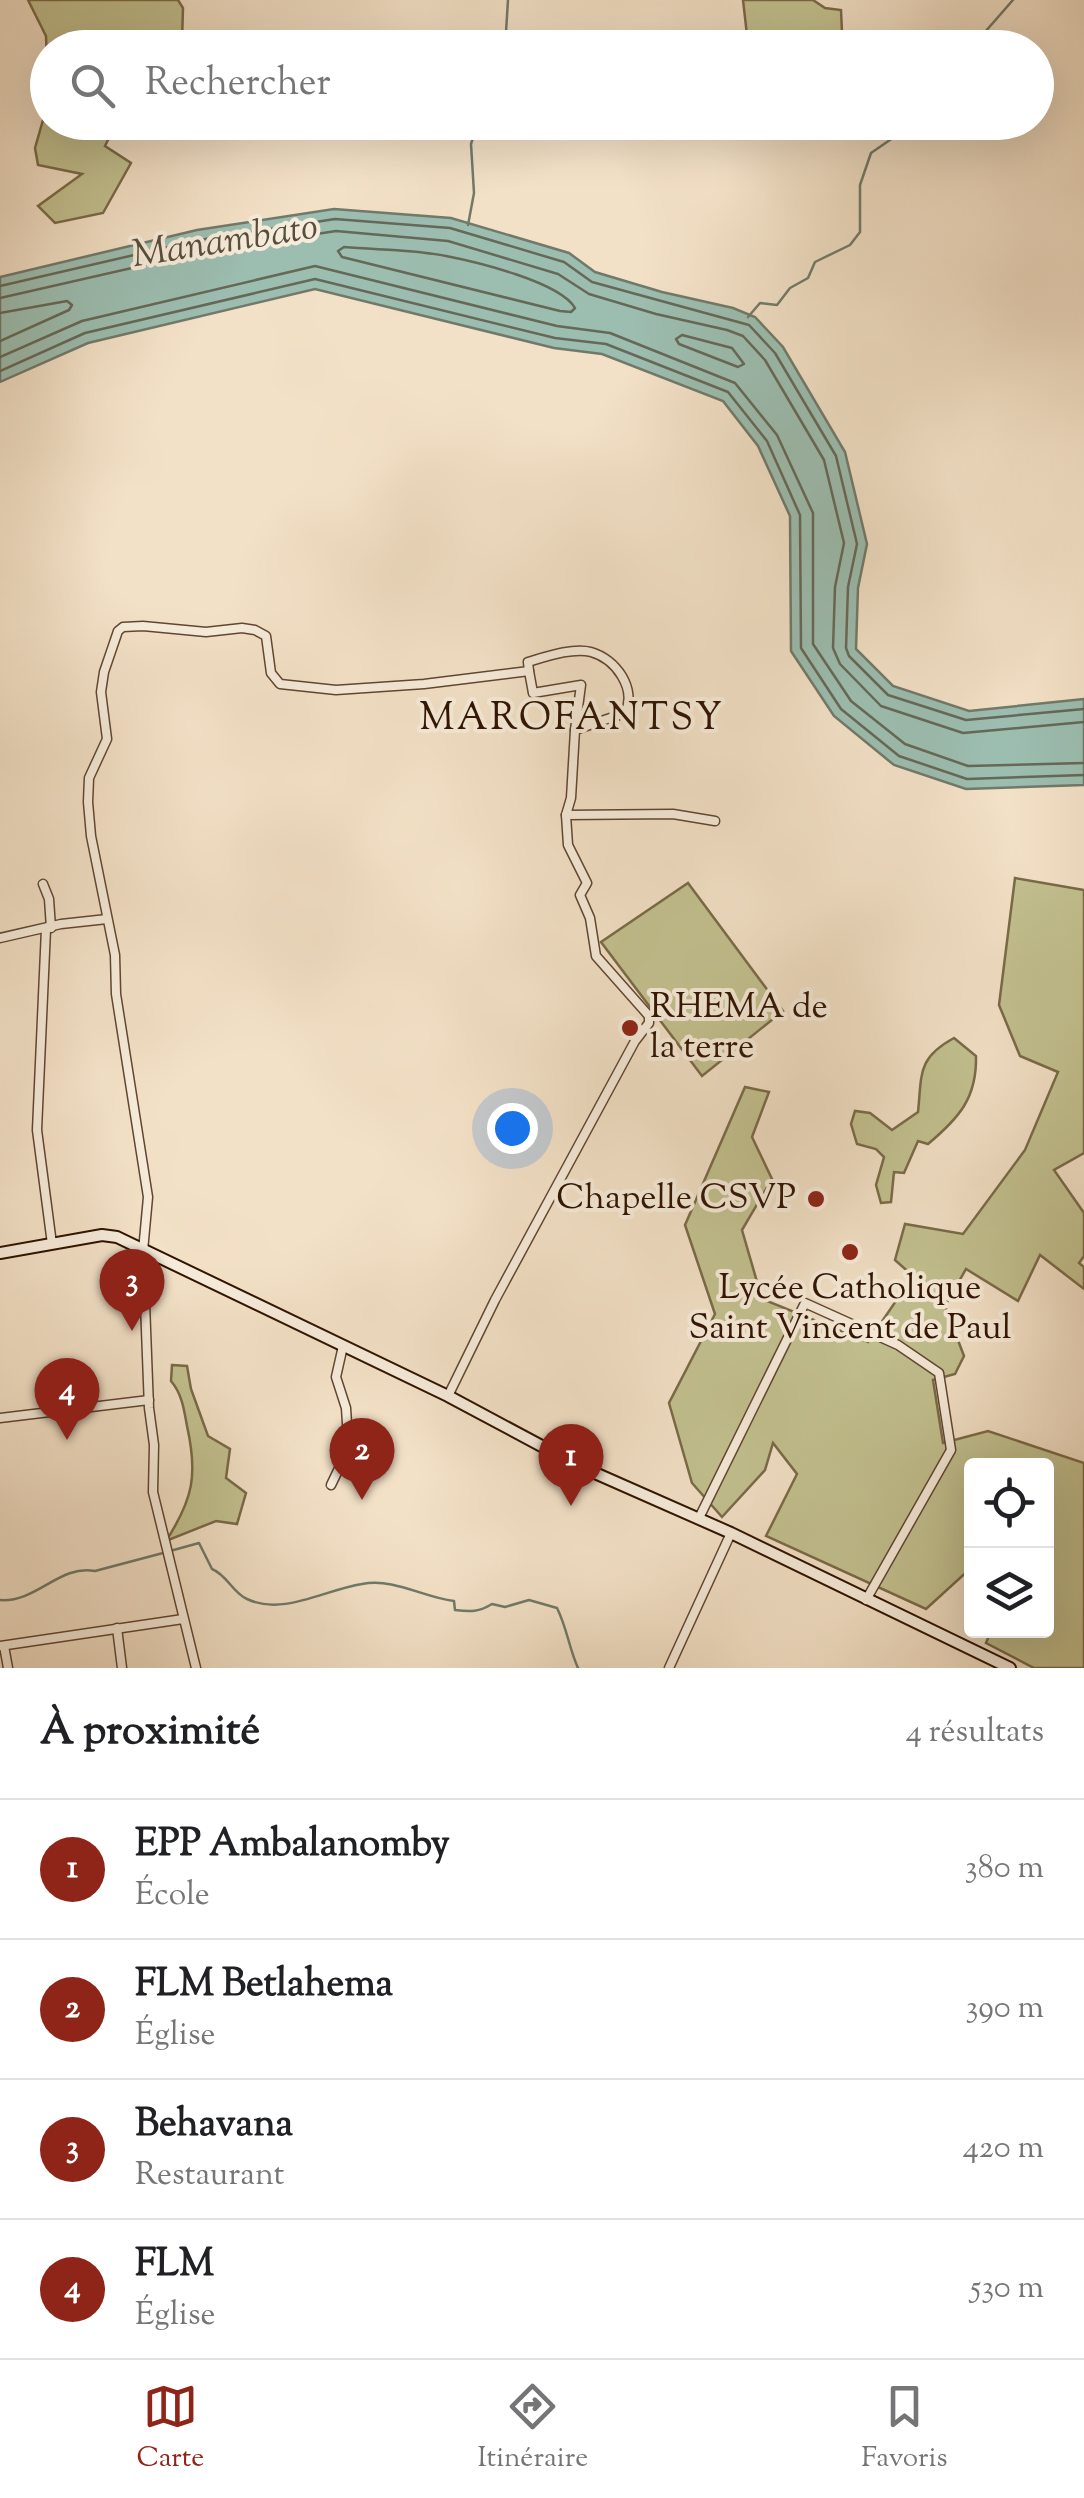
<!DOCTYPE html>
<html lang="fr">
<head>
<meta charset="utf-8">
<style>
  :root { --surface:#fff; --page:#f2f2f2; --text:#202124; --muted:#757577; --line:#e0e0e0; --accent:#8f2418 }
  body { margin:0; font-family:"Sorts Mill Goudy",serif; background:var(--page); color:var(--text) }
  .controls { position:absolute; right:30px; bottom:30px; display:grid; overflow:hidden; border-radius:10px; box-shadow:0 10px 40px #0002 }
  .controls button { width:90px; height:90px; display:grid; place-items:center; padding:0; border:0; border-bottom:2px solid var(--line); background:var(--surface); color:var(--text); font:50px sans-serif }
  .you { position:absolute; left:512px; top:1128px; width:35px; height:35px; margin:-25px; border:8px solid #fff; border-radius:50%; background:#1a73e8; box-shadow:0 0 0 15px #1a73e833 }
  .badge { display:grid; place-items:center; width:65px; height:65px; border-radius:50%; background:var(--accent); color:#fff; font-size:32px; font-weight:700 }
  .pin { position:absolute; translate:-50% -82px; filter:drop-shadow(0 2px 5px #0008) }
  .pin::after { content:''; position:absolute; top:52px; width:35px; height:30px; background:inherit; clip-path:polygon(0 0,100% 0,50% 100%) }
  .list { margin:0; padding:0; list-style:none }
  h2 { display:flex; justify-content:space-between; align-items:center; height:130px; margin:0; padding:0 40px; font-size:42px }
  h2 small { font-size:32px; font-weight:400; color:var(--muted) }
  .list li { display:grid; grid-template-columns:65px 1fr auto; gap:30px; align-items:center; box-sizing:border-box; height:140px; padding:0 40px; border-top:2px solid var(--line) }
  .list b { display:block; font-size:38px; white-space:nowrap }
  .list p { margin:0; font-size:32px; white-space:nowrap; color:var(--muted) }
  .list em { font-size:32px; font-style:normal; color:var(--muted) }
  .icon { flex:none; width:55px; height:55px; fill:none; stroke:currentColor; stroke-width:2; stroke-linecap:round; stroke-linejoin:round }
  .map { position:relative; flex:none; width:1084px; height:1668px; overflow:hidden }
  .search { position:absolute; background:var(--surface); box-shadow:0 10px 40px #0002; left:30px; right:30px; top:30px; height:110px; display:flex; align-items:center; gap:25px; box-sizing:border-box; padding:0 35px; border-radius:55px; color:var(--muted); font-size:38px }
  .sheet { height:690px; background:var(--surface) }
  nav { display:flex; justify-content:space-around; align-items:center; box-sizing:border-box; height:140px; border-top:2px solid var(--line); background:var(--surface); font-size:28px; color:var(--muted) }
  nav a { display:grid; justify-items:center; gap:5px }
  nav .on { color:var(--accent) }
  .map>svg:first-child { display:block }
</style>
</head>
<body>
<div class="map">
<svg width="1084" height="1668" viewBox="0 0 1084 1668">
  <rect width="100%" height="100%" fill="#f3e1c7"/>
  <filter id="stains"><feTurbulence type="fractalNoise" baseFrequency=".002" numOctaves="4"/><feColorMatrix values="0 0 0 0 .2 0 0 0 0 .09 0 0 0 0 .02 0 0 0 .5 -.17"/></filter>
  <radialGradient id="worn" r=".72"><stop offset=".6" stop-color="#630" stop-opacity="0"/><stop offset="1" stop-color="#630" stop-opacity=".3"/></radialGradient>
  <g fill="#c3c190" stroke="#7a6a48" stroke-width="2.5">
    <path d="M28,0H178L183,8L182,41L153,48H48L47,64L46,36Z"/>
    <path d="M743,0H813L825,8L841,10L842,32L829,37L818,47H754L747,35Z"/>
    <path d="M47,106L48,122L116,123L105,146L131,163L103,213L55,223L38,206L82,174L38,165L35,148Z"/>
    <path d="M1015,878L1084,890V1153L1054,1170L1084,1213V1256L1079,1263L1084,1267V1289L1040,1255L1018,1301L966,1269L945,1306L964,1356L955,1374L933,1380L943,1443L988,1431L1084,1463V1668H1034L986,1643L991,1631L1046,1630V1466H972L971,1568L926,1609L766,1536L797,1474L773,1443L765,1470L722,1517L692,1483L669,1403L715,1314L685,1225L745,1087L769,1092L752,1137L772,1179L742,1230L762,1299L868,1342L913,1276L895,1260L905,1224L963,1234L1025,1150L1058,1072L1020,1056L999,1005Z"/>
    <path d="M688,883L783,1011L702,1076L601,942Z"/>
    <path d="M954,1038L976,1056C977,1098 959,1118 928,1144L918,1141L904,1173L894,1172L891,1202L881,1203L876,1185L884,1157L876,1149L857,1144L851,1124L855,1111L870,1113L892,1130L918,1112C922,1074 917,1058 954,1038Z"/>
    <path d="M172,1365L187,1366L191,1389L208,1436L230,1449L226,1478L246,1493L237,1524L216,1521L166,1541C193,1499 198,1475 187,1426C184,1409 182,1394 171,1381Z"/>
  </g>
  <path fill="#9cbeb1" stroke="#717a6a" stroke-width="2.5" d="M334,209L451,218L569,253L595,272L662,292L733,308L755,317L783,347L845,452L867,544L858,588L856,649L893,686L969,711L1084,699V785L966,789L894,765L834,716L791,651L790,516L758,446L723,401L602,354L554,348L315,289L88,343L0,382V277L197,230Z"/>
  <g fill="none" stroke-linecap="round" stroke-linejoin="round">
    <g stroke="#666858" stroke-width="2.5">
      <path d="M344,247C377,250 413,249 446,256C477,262 560,282 575,308L571,312L560,311L342,257L338,251Z"/>
      <path d="M0,286L199,240L335,219L450,228L564,262L592,282L749,325L775,353L836,456L857,544L848,587L846,648L849,656L888,695L966,720L1084,709"/>
      <path d="M0,298L202,252L336,231L448,241L558,274L589,294L656,314L727,330L743,336L765,360L824,460L844,543L835,587L833,648L840,664L881,706L963,733L1084,722"/>
      <path d="M0,313L67,301L72,305L69,310L0,341"/>
      <path d="M682,335L732,348L744,364L738,367L679,344L676,339Z"/>
      <path d="M0,357L82,321L315,266L557,326L610,333L735,383L777,435L813,513V644L851,701L905,744L968,766L1084,763"/>
      <path d="M0,371L85,333L315,279L555,338L606,344L728,392L767,441L800,515L801,648L841,709L899,756L967,779L1084,775"/>
    </g>
    <g stroke="#717a6a" stroke-width="2.5">
      <path d="M505,48L508,0"/>
      <path d="M971,48L1013,0"/>
      <path d="M468,225L474,193L471,144L478,122"/>
      <path d="M748,317L760,303L777,305L790,288L808,278L815,262L850,245L860,232V185L871,153L916,122"/>
      <path d="M170,1551L199,1543L212,1569C227,1575 233,1593 247,1599C283,1616 324,1590 362,1584C395,1578 422,1597 454,1601L455,1610C471,1612 479,1612 492,1604L505,1607L529,1600L557,1608C567,1628 569,1648 578,1668"/>
      <path d="M0,1600C36,1603 60,1564 95,1571L163,1553"/>
    </g>
    <defs>
      <g id="street">
        <path d="M566,815L673,814L715,821"/>
        <path d="M43,884L49,899L51,928"/>
        <path d="M46,929L37,1130L52,1244"/>
        <path d="M0,938L61,924L107,919"/>
        <path d="M448,1396L495,1300L635,1041L649,1023V1016L596,956L590,918L580,895L587,883L568,845L566,815L571,798L575,730L625,713C637,689 616,659 591,652C573,647 545,657 528,662L529,671"/>
        <path d="M0,1418L149,1400"/>
        <path d="M331,1485L344,1458L348,1439L346,1408L336,1377L343,1346"/>
        <path d="M699,1518L805,1303L898,1345L939,1373L951,1450L866,1600"/>
        <path d="M117,1628L122,1668"/>
        <path d="M0,1646L183,1619"/>
        <path d="M4,1646L8,1668"/>
        <path d="M196,1668L153,1492L154,1445L149,1408L143,1251L148,1197L116,994L115,955L91,836L88,802L89,778L107,739L101,692L104,672L118,631L123,627L143,626L206,632L242,628L255,630L266,636L271,673L280,684L336,690L424,684L529,671L533,693L581,685L575,730"/>
        <path d="M669,1668L731,1533"/>
      </g>
      <path id="secondary" d="M0,1253L102,1235L117,1237L448,1396L579,1466L731,1533L1010,1668"/>
    </defs>
    <use href="#street" stroke="#614632" stroke-width="11"/>
    <use href="#secondary" stroke="#301300" stroke-width="14"/>
    <use href="#street" stroke="#f7ecdb" stroke-width="8"/>
    <use href="#secondary" stroke="#f7ecdb" stroke-width="10"/>
  </g>
  <g fill="#8f2418" stroke="#f7ecdb" stroke-width="4">
    <circle cx="630" cy="1028" r="10"/>
    <circle cx="816" cy="1199" r="10"/>
    <circle cx="850" cy="1252" r="10"/>
  </g>
  <g text-anchor="middle" dominant-baseline="central" stroke-width="8" stroke-linejoin="round" paint-order="stroke">
    <g font-size="35" fill="#301300" stroke="#f7ecdb" text-anchor="start">
      <text x="650" y="1008">RHEMA de<tspan x="650" dy="40">la terre</tspan></text>
      <text x="796" y="1199" text-anchor="end">Chapelle CSVP</text>
      <text x="850" y="1289" text-anchor="middle">Lycée Catholique<tspan x="850" dy="40">Saint Vincent de Paul</tspan></text>
    </g>
    <g font-size="38" font-style="italic" fill="#564f3e" stroke="#f7ecdb">
      <text transform="translate(225 243) rotate(-9)">Manambato</text>
    </g>
    <g font-size="38" letter-spacing="2.5" fill="#301300" stroke="#f7ecdb">
      <text x="572" y="720">MAROFANTSY</text>
    </g>
  </g>
  <rect width="100%" height="100%" filter="url(#stains)"/>
  <rect width="100%" height="100%" fill="url(#worn)"/>
</svg>
<div class="controls">
<button><svg class="icon" aria-label="locate" viewBox="0 0 24 24"><circle cx="12" cy="12" r="6"/><path d="M12 2v4M12 18v4M2 12h4M18 12h4"/></svg></button>
<button><svg class="icon" aria-label="layers" viewBox="0 0 24 24"><path d="M12 4l9 5-9 5-9-5zM3 14l9 5 9-5"/></svg></button>
</div>
<div class="you"></div>
<div class="pin badge" style="left:571px;top:1506px">1</div>
<div class="pin badge" style="left:362px;top:1500px">2</div>
<div class="pin badge" style="left:132px;top:1331px">3</div>
<div class="pin badge" style="left:67px;top:1440px">4</div>
<div class="search"><svg class="icon" aria-label="search" viewBox="0 0 24 24"><circle cx="10" cy="10" r="6"/><path d="M15 15l6 6"/></svg>Rechercher</div>
</div>
<section class="sheet">
<h2>À proximité<small>4 résultats</small></h2>
<ul class="list">
<li><span class="badge">1</span><div><b>EPP Ambalanomby</b><p>École</p></div><em>380 m</em></li>
<li><span class="badge">2</span><div><b>FLM Betlahema</b><p>Église</p></div><em>390 m</em></li>
<li><span class="badge">3</span><div><b>Behavana</b><p>Restaurant</p></div><em>420 m</em></li>
<li><span class="badge">4</span><div><b>FLM</b><p>Église</p></div><em>530 m</em></li>
</ul>
</section>
<nav>
<a class="on"><svg class="icon" aria-label="map" viewBox="0 0 24 24"><path d="M3 6l6-2 6 2 6-2v14l-6 2-6-2-6 2zM9 4v14M15 6v14"/></svg>Carte</a>
<a><svg class="icon" aria-label="directions" viewBox="0 0 24 24"><path d="M12 3l9 9-9 9-9-9zM9 14v-3h6M13 9l2 2-2 2"/></svg>Itinéraire</a>
<a><svg class="icon" aria-label="saved" viewBox="0 0 24 24"><path d="M7 4h10v16l-5-4-5 4z"/></svg>Favoris</a>
</nav>
</body>
</html>
